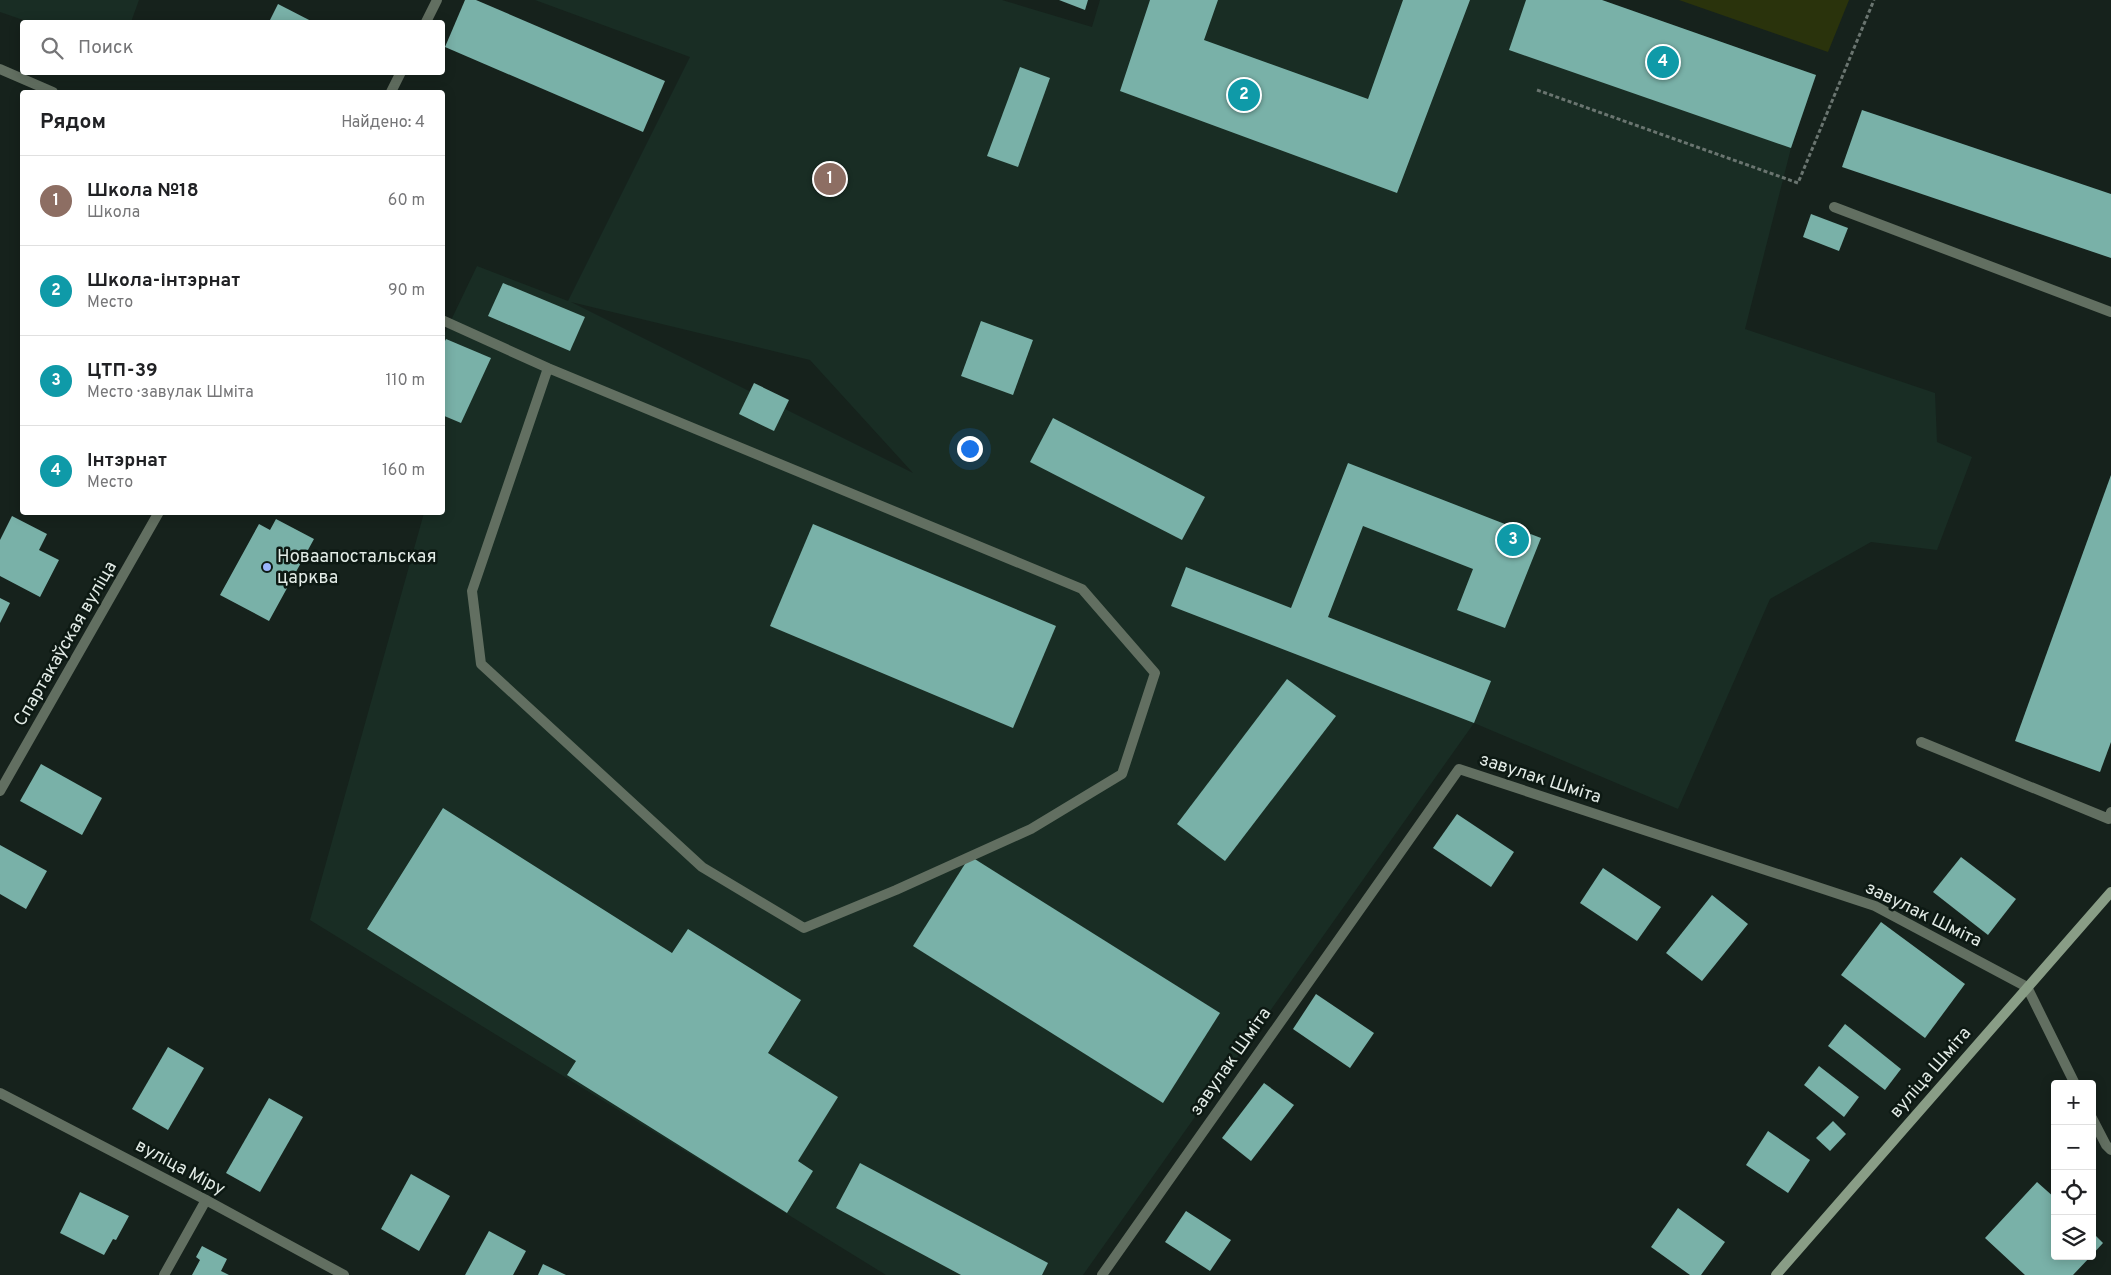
<!DOCTYPE html>
<html lang="ru">
<head>
<meta charset="utf-8">
<style>
  :root { --surface:#fff; --page:#f6f6f6; --text:#202124; --muted:#757577; --line:#e0e0e0; --accent:#576486 }
  body { margin:0; font-family:Overpass,sans-serif; background:var(--page); color:var(--text) }
  .controls { position:absolute; right:15px; bottom:15px; display:grid; overflow:hidden; border-radius:5px; box-shadow:0 2px 12px #0003 }
  .controls button { width:45px; height:45px; display:grid; place-items:center; padding:0; border:0; border-bottom:1px solid var(--line); background:var(--surface); color:var(--text); font:25px sans-serif }
  .you { position:absolute; left:969px; top:448px; width:18px; height:18px; margin:-12px; border:4px solid #fff; border-radius:50%; background:#1a73e8; box-shadow:0 0 0 8px #1a73e833 }
  .badge { display:grid; place-items:center; width:32px; height:32px; border-radius:50%; background:var(--accent); color:#fff; font-size:16px; font-weight:700 }
  .pin { position:absolute; translate:-50% -50%; border:2px solid #fff; box-shadow:0 1px 5px #0006 }
  .list { margin:0; padding:0; list-style:none }
  h2 { display:flex; justify-content:space-between; align-items:center; height:65px; margin:0; padding:0 20px; font-size:21px }
  h2 small { font-size:16px; font-weight:400; color:var(--muted) }
  .list li { display:grid; grid-template-columns:32px 1fr auto; gap:15px; align-items:center; box-sizing:border-box; height:90px; padding:0 20px; border-top:1px solid var(--line) }
  .list b { display:block; font-size:19px; white-space:nowrap }
  .list p { margin:0; font-size:16px; white-space:nowrap; color:var(--muted) }
  .list em { font-size:16px; font-style:normal; color:var(--muted) }
  .icon { flex:none; width:28px; height:28px; fill:none; stroke:currentColor; stroke-width:2; stroke-linecap:round; stroke-linejoin:round }
  .map { position:relative; flex:none; width:2111px; height:1275px; overflow:hidden }
  .search { position:absolute; background:var(--surface); box-shadow:0 2px 12px #0003; left:20px; top:20px; width:425px; height:55px; display:flex; align-items:center; gap:12px; box-sizing:border-box; padding:0 18px; border-radius:5px; color:var(--muted); font-size:19px }
  .panel { position:absolute; background:var(--surface); box-shadow:0 2px 12px #0003; left:20px; top:90px; width:425px; height:425px; border-radius:5px }
  .map>svg:first-child { display:block }
</style>
</head>
<body>
<div class="map">
<svg width="2111" height="1275" viewBox="0 0 2111 1275">
  <rect width="100%" height="100%" fill="#16221c"/>
  <g fill="#192d24" fill-rule="evenodd">
    <path d="M0,0H139L131,22H29L0,12Z"/>
    <path d="M535,0H1002L1092,27L1100,0H1602L1816,75L1791,148L1745,329L1935,393L1937,442L1972,457L1937,550L1871,542L1770,599L1678,809L1474,723L1083,1275H886L310,920L424,513L442,512L443,337L477,266L568,301L690,57ZM571,302L810,360L913,473Z"/>
  </g>
  <path fill="#2a330c" d="M1679,0H1849L1828,52Z"/>
  <g fill="#79b1a8">
    <path d="M465,0H476L665,81L643,132L445,47Z"/>
    <path d="M1059,0H1088L1085,10Z"/>
    <path d="M1150,0H1218L1204,40L1368,99L1403,0H1470L1397,193L1120,91Z"/>
    <path d="M1526,0H1602L1816,75L1791,148L1509,50Z"/>
    <path d="M278,4L313,22H269Z"/>
    <path d="M1020,67L1050,78L1018,167L987,156Z"/>
    <path d="M1862,110L2111,194V258L1842,167Z"/>
    <path d="M1811,214L1848,228L1839,251L1803,237Z"/>
    <path d="M503,283L585,317L570,351L488,316Z"/>
    <path d="M981,321L1033,340L1013,395L961,376Z"/>
    <path d="M446,339L491,358L461,423L442,415V347Z"/>
    <path d="M754,383L789,400L774,431L739,414Z"/>
    <path d="M1053,418L1205,497L1182,540L1030,462Z"/>
    <path d="M1348,463L1541,538L1505,628L1457,610L1473,569L1363,526L1328,617L1491,681L1474,723L1171,606L1186,567L1291,608Z"/>
    <path d="M2111,475V742L2100,772L2015,741Z"/>
    <path d="M12,516L47,534L39,550L59,560L40,597L0,576V540Z"/>
    <path d="M276,519L314,539L269,621L220,595L259,524L270,530Z"/>
    <path d="M813,524L1056,626L1013,728L770,626Z"/>
    <path d="M0,598L10,603L0,623Z"/>
    <path d="M1287,679L1336,716L1225,861L1177,824Z"/>
    <path d="M41,764L102,798L82,835L20,801Z"/>
    <path d="M443,808L672,953L688,929L801,1000L768,1053L838,1097L798,1161L813,1171L787,1213L567,1075L576,1061L367,929Z"/>
    <path d="M1457,814L1514,852L1491,887L1433,848Z"/>
    <path d="M0,845L47,871L26,909L0,894Z"/>
    <path d="M970,856L1220,1013L1163,1103L913,946Z"/>
    <path d="M1961,857L2016,899L1988,935L1933,892Z"/>
    <path d="M1603,868L1661,907L1637,941L1580,903Z"/>
    <path d="M1712,895L1748,924L1702,981L1666,953Z"/>
    <path d="M1881,922L1965,984L1925,1038L1841,975Z"/>
    <path d="M1316,994L1374,1033L1350,1068L1293,1029Z"/>
    <path d="M1845,1024L1901,1069L1885,1090L1828,1046Z"/>
    <path d="M168,1047L204,1068L168,1130L132,1109Z"/>
    <path d="M1819,1066L1859,1097L1844,1117L1804,1085Z"/>
    <path d="M1264,1083L1294,1105L1251,1161L1222,1138Z"/>
    <path d="M269,1098L303,1117L260,1192L226,1173Z"/>
    <path d="M1833,1121L1846,1134L1830,1151L1816,1138Z"/>
    <path d="M1768,1131L1810,1160L1788,1193L1746,1165Z"/>
    <path d="M860,1163L1048,1263L1042,1275H961L836,1208Z"/>
    <path d="M411,1174L450,1196L419,1251L381,1229Z"/>
    <path d="M2037,1182L2055,1198V1256H2091L2073,1275H2025L1985,1238Z"/>
    <path d="M80,1192L129,1216L116,1240L113,1239L104,1255L60,1233Z"/>
    <path d="M1678,1208L1725,1242L1701,1275H1690L1651,1247Z"/>
    <path d="M1186,1211L1231,1240L1210,1271L1165,1242Z"/>
    <path d="M489,1231L526,1251L513,1275H465Z"/>
    <path d="M2092,1232L2103,1243L2092,1255Z"/>
    <path d="M202,1246L227,1259L221,1271L229,1275H192L200,1260L196,1257Z"/>
    <path d="M543,1264L566,1275H538Z"/>
  </g>
  <g fill="none" stroke-linecap="round" stroke-linejoin="round">
    <path stroke="#6a7570" stroke-width="3" stroke-dasharray="4 2.5" stroke-linecap="butt" d="M1537,90L1798,183L1874,0"/>
    <g stroke="#626f61" stroke-width="10">
      <path d="M1834,207L2111,312"/>
      <path d="M442,320L548,368L1082,589L1155,673L1122,774L1031,829L896,890L804,928L702,867L481,664L472,591L548,368"/>
      <path d="M1921,742L2109,819L2111,812"/>
    </g>
    <g stroke="#626f61" stroke-width="10">
      <path d="M426,22L437,0"/>
      <path d="M0,69L53,92"/>
      <path d="M391,92L401,72"/>
      <path d="M0,791L159,512"/>
      <path d="M0,1093L206,1200L344,1275"/>
      <path d="M2092,1118L2106,1145L2111,1150"/>
      <path d="M164,1275L206,1200"/>
      <path d="M1102,1275L1459,769L1875,906L2027,987L2075,1084"/>
    </g>
    <path stroke="#899d86" stroke-width="10" d="M1776,1275L2111,892"/>
  </g>
  <circle fill="#9ab5fd" stroke="#0d1913" stroke-width="2" cx="267" cy="567" r="5"/>
  <g text-anchor="middle" dominant-baseline="central" stroke-width="5" stroke-linejoin="round" paint-order="stroke">
    <g font-size="18" fill="#e2ebe6" stroke="#0d1913" text-anchor="start">
      <text x="277" y="557">Новаапостальская<tspan x="277" dy="21">царква</tspan></text>
    </g>
    <g font-size="18" fill="#e2ebe6" stroke="#0d1913">
      <text transform="translate(66 644) rotate(-60)">Спартакаўская вуліца</text>
      <text transform="translate(1540 779) rotate(18)">завулак Шміта</text>
      <text transform="translate(1923 915) rotate(26)">завулак Шміта</text>
      <text transform="translate(1231 1062) rotate(-55)">завулак Шміта</text>
      <text transform="translate(1931 1073) rotate(-49)">вуліца Шміта</text>
      <text transform="translate(180 1168) rotate(28)">вуліца Міру</text>
    </g>
  </g>
</svg>
<div class="controls">
<button>+</button>
<button>−</button>
<button><svg class="icon" aria-label="locate" viewBox="0 0 24 24"><circle cx="12" cy="12" r="6"/><path d="M12 2v4M12 18v4M2 12h4M18 12h4"/></svg></button>
<button><svg class="icon" aria-label="layers" viewBox="0 0 24 24"><path d="M12 4l9 5-9 5-9-5zM3 14l9 5 9-5"/></svg></button>
</div>
<div class="you"></div>
<div class="pin badge" style="left:830px;top:179px;background:#8d6e63">1</div>
<div class="pin badge" style="left:1244px;top:95px;background:#0f9aa8">2</div>
<div class="pin badge" style="left:1513px;top:540px;background:#0f9aa8">3</div>
<div class="pin badge" style="left:1663px;top:62px;background:#0f9aa8">4</div>
<div class="search"><svg class="icon" aria-label="search" viewBox="0 0 24 24"><circle cx="10" cy="10" r="6"/><path d="M15 15l6 6"/></svg>Поиск</div>
<section class="panel">
<h2>Рядом<small>Найдено: 4</small></h2>
<ul class="list">
<li><span class="badge" style="background:#8d6e63">1</span><div><b>Школа №18</b><p>Школа</p></div><em>60 m</em></li>
<li><span class="badge" style="background:#0f9aa8">2</span><div><b>Школа-інтэрнат</b><p>Место</p></div><em>90 m</em></li>
<li><span class="badge" style="background:#0f9aa8">3</span><div><b>ЦТП-39</b><p>Место · завулак Шміта</p></div><em>110 m</em></li>
<li><span class="badge" style="background:#0f9aa8">4</span><div><b>Інтэрнат</b><p>Место</p></div><em>160 m</em></li>
</ul>
</section>
</div>
</body>
</html>
